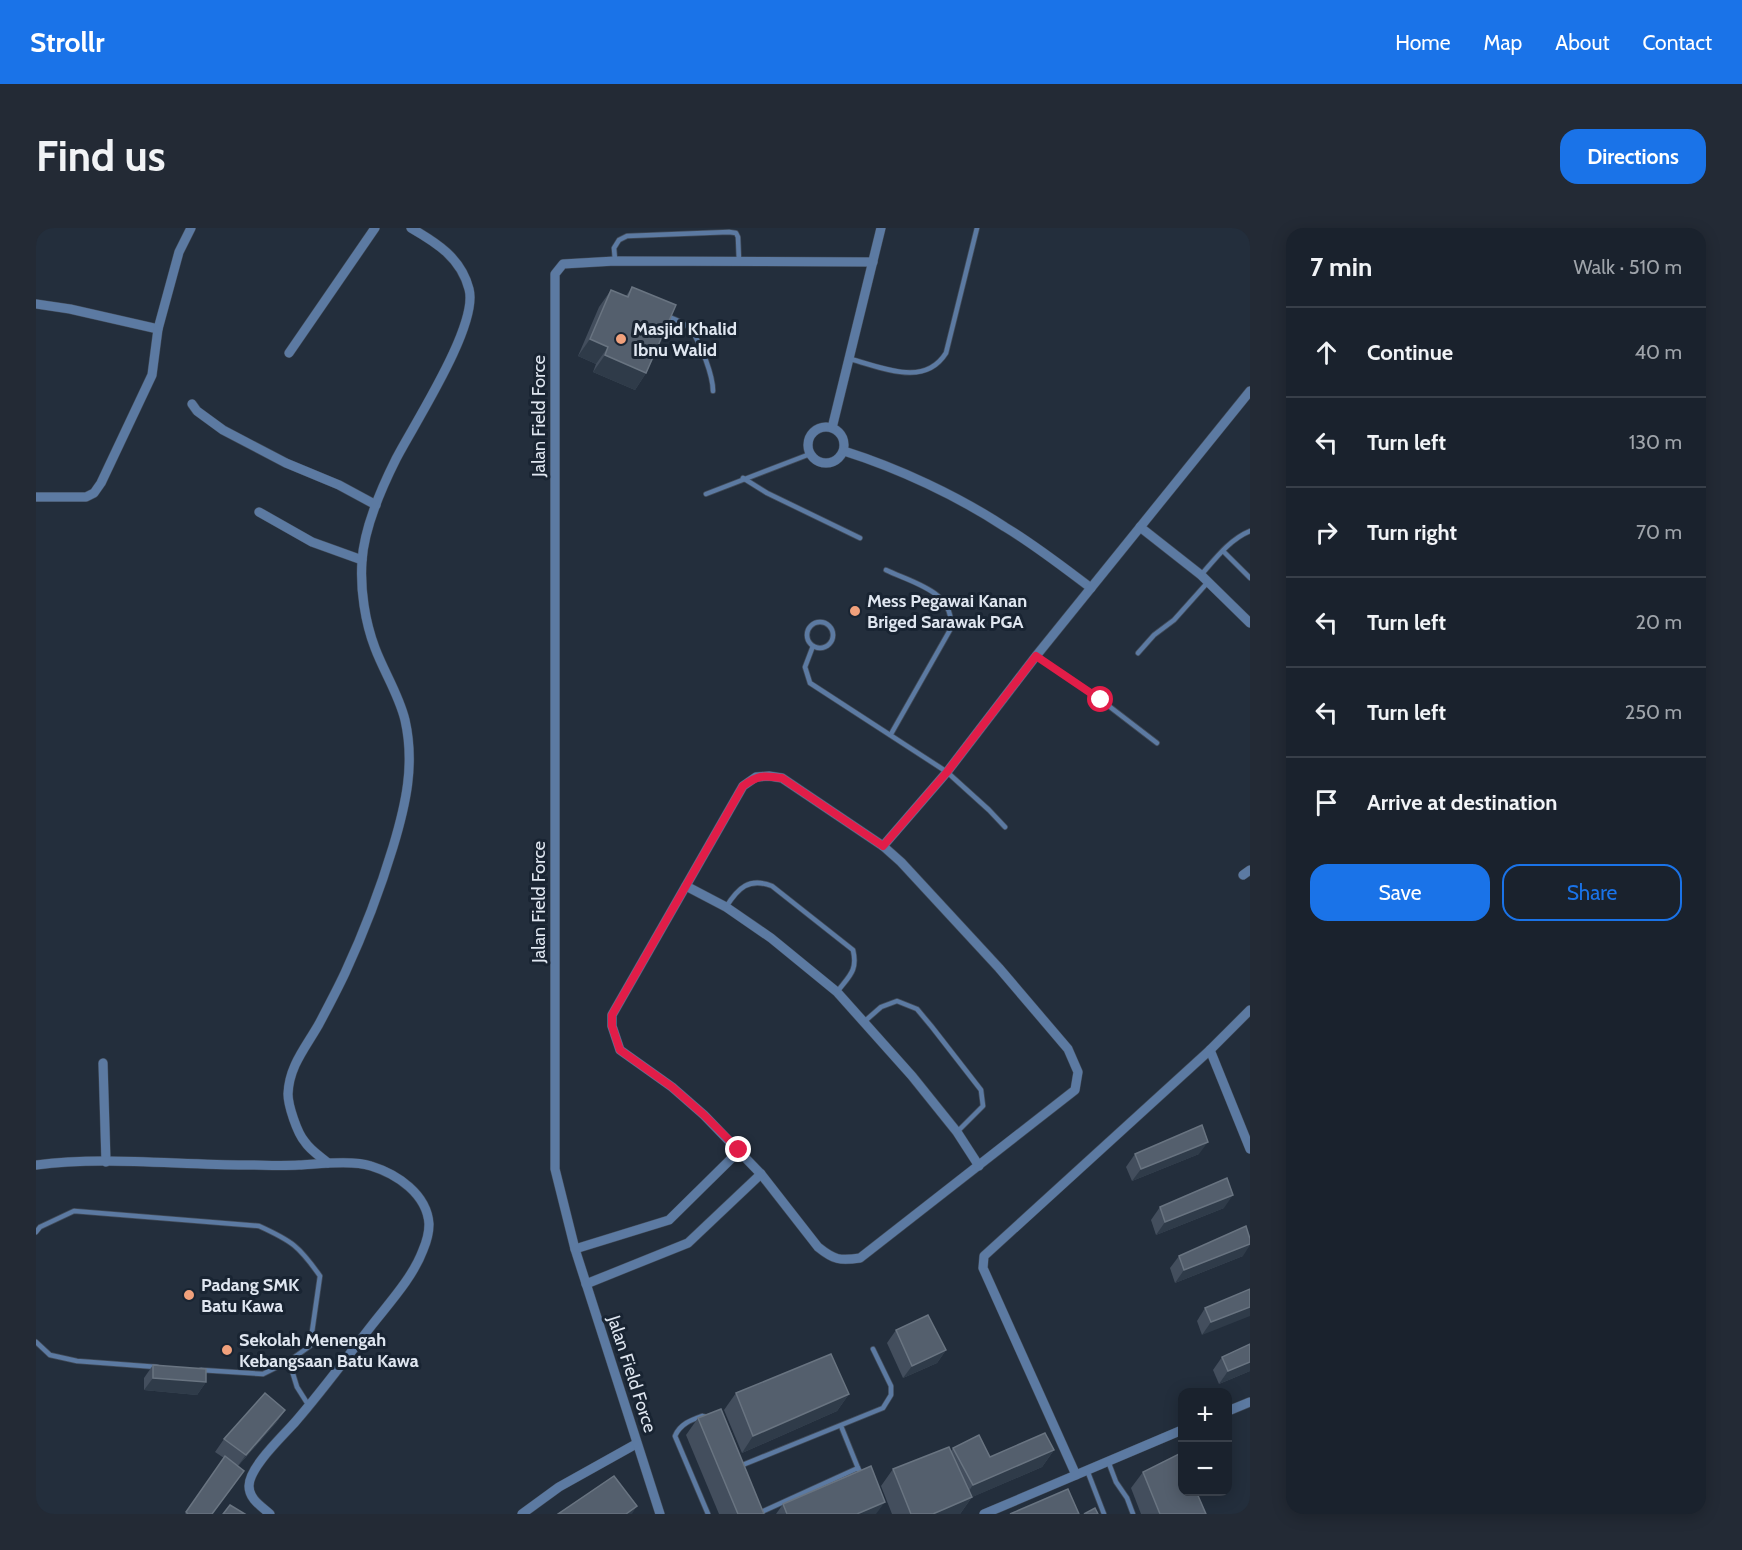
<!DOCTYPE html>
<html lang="en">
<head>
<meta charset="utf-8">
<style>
  :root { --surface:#1a222d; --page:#232a35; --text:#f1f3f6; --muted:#9fa4aa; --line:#383f49; --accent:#1a73e8 }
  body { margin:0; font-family:Cabin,sans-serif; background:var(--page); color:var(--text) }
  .controls { position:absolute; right:18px; bottom:18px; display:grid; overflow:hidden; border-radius:12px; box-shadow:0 3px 15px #0003 }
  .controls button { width:54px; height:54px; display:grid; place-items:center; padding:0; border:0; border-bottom:2px solid var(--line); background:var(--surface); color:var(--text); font:30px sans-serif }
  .stop { position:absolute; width:18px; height:18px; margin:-14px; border:4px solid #e11d48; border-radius:50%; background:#fff }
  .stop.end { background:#e11d48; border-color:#fff; box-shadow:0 2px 6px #0008 }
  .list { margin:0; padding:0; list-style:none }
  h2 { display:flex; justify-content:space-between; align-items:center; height:78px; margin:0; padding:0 24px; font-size:26px }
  h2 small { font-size:20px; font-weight:400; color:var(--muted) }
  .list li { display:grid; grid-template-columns:39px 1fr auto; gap:18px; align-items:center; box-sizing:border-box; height:90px; padding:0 24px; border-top:2px solid var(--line) }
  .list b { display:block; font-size:22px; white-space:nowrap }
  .list em { font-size:20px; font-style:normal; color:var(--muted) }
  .actions { display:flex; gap:12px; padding:18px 24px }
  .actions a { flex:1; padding:14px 0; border:2px solid var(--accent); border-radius:18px; text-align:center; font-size:21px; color:var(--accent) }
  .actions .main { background:var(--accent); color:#fff }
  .icon { flex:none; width:33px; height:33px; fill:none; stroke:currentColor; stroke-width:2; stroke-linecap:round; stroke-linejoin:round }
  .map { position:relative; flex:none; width:1214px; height:1286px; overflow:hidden; border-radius:18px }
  header { display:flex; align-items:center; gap:36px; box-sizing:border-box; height:84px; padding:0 30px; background:var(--accent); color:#fff }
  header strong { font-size:28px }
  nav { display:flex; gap:33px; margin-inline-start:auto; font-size:21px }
  .intro { display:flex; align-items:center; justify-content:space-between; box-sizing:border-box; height:144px; padding:0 36px }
  h1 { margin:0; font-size:42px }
  .button { padding:15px 27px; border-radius:18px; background:var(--accent); color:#fff; font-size:21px; font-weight:700 }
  main { display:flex; gap:36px; padding:0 36px }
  aside { flex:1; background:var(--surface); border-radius:18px; box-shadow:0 3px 15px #0003 }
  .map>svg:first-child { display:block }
</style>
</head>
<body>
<header>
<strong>Strollr</strong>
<nav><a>Home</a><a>Map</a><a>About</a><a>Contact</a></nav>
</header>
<div class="intro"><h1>Find us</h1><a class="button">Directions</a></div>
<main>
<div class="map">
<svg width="1214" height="1286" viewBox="0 0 1214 1286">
  <rect width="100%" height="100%" fill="#232e3c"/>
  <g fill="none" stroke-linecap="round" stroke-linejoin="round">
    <defs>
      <g id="lane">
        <path d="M579,32L578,20L583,12L591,8L693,4L700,5L702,9L703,33"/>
        <path d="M631,88C639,91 651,96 656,103C665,117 677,147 677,163"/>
        <path d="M814,131C846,139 888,160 910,125L941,0"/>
        <path d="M707,250L731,265L824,310"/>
        <path d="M670,266L774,226"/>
        <path d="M1187,323L1214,350"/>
        <path d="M850,342C877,355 921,364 914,402L855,506"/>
        <path d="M1165,347C1179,331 1194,311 1214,303"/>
        <circle cx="784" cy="407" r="13"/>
        <path d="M777,418L769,439L774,455L911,544L953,582L969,599"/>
        <path d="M1102,425L1118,407L1138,392L1172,354"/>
        <path d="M1000,428L1065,472L1121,515"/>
        <path d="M690,679C702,660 713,649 736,658L817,722C822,743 813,748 801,764"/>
        <path d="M829,793L845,779L861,773L881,781L896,799L945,862L947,878L921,904"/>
        <path d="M0,1004L4,999L38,983L223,998C256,1013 263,1018 284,1048L274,1118L253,1133L227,1146L165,1142"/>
        <path d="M0,1114L14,1127L41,1133L121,1139"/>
        <path d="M253,1133L261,1159L273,1178"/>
        <path d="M805,1198L822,1240"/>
        <path d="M1072,1233L1080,1254L1091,1270L1097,1286"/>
        <path d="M704,1238L847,1180L855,1167V1158L837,1121"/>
        <path d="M1051,1242L1068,1286"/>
        <path d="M672,1286L639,1208C644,1196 655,1192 666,1188L673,1190"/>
        <path d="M721,1286L822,1240L826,1248"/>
      </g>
      <g id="street">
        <path d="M0,76L34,81L122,101"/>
        <path d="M253,125L339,0"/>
        <path d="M156,176L161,183L187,202L250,235L303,257L340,277"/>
        <circle cx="790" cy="217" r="18"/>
        <path d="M796,200L845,0"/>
        <path d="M808,223C862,240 922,268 969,299C999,317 1027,339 1055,360"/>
        <path d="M0,269H50L58,265L65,255L116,147L122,101L143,24L155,0"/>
        <path d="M223,284L276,314L326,332"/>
        <path d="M1104,299L1165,347L1214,395"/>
        <path d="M733,548L746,550L847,618L865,634L963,740L1032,821L1042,844L1039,862L824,1030C804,1033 798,1032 782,1019L725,946L668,887L636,859L584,822L576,798V787L707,558L720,549Z"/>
        <path d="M847,618L911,544L1000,428L1214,163"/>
        <path d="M1207,647L1214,642"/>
        <path d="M650,658L690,679L735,710L801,764L876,848L921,904L943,938"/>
        <path d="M1174,822L1214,921"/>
        <path d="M67,835L70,934"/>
        <path d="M292,935C285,929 274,922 269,914C261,905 252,877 252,866C253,838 270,819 283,796C292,779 301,762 309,745C328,704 344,662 357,619C370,576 379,536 369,492C363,467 348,444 339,420C329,394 324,361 326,333C328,299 345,261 360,231C378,196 443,97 433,61C425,30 401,15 375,0"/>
        <path d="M0,937C66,928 141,937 209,937C227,937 245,938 263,937C283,936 317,932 335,938C361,946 391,966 393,996C393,1004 390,1015 387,1022C377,1049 354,1074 336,1097C311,1129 287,1162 260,1193C247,1208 213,1239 213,1258C213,1271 225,1278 234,1286"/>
        <path d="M539,1021L633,992L703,923"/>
        <path d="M550,1056L652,1015L725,946"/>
        <path d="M1192,1183L1214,1174"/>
        <path d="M1040,1247L947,1040L948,1028L1174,822L1214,782"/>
        <path d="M486,1286L523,1259L600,1216"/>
        <path d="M624,1286L539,1021L519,941V46L527,36L579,33L837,34"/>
        <path d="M948,1286L1146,1202"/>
      </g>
    </defs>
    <use href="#lane" stroke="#414b59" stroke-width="6"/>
    <use href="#street" stroke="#414b59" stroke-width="10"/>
    <use href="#lane" stroke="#5c7aa2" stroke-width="4.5"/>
    <use href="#street" stroke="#5c7aa2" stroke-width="9"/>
  </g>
  <g fill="#434e5d">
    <path d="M596,59L610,145L599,162L557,144L560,136L542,128L563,79L575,62L590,68Z"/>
    <path d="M1099,926H1163L1096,953L1090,939Z"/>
    <path d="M1124,979L1188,980L1120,1007L1115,992Z"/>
    <path d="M1143,1028H1207L1139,1055L1134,1040Z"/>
    <path d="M1214,1061L1166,1107L1161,1093L1169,1080Z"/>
    <path d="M860,1102L910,1122L901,1135L867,1150L851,1115Z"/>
    <path d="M1214,1116V1143L1183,1156L1177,1142L1186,1129Z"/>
    <path d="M117,1137L170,1154L161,1167L108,1162V1150Z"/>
    <path d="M700,1165L813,1166L801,1183L706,1225L688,1182Z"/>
    <path d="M249,1182L240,1195L202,1238L199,1256L176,1286H149L188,1230L179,1224L188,1211Z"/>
    <path d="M662,1190L728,1286H683L650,1207Z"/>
    <path d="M917,1220L954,1229L1018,1222L1006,1239L936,1269L924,1286H856L845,1258L857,1241L915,1223Z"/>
    <path d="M1107,1244L1170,1286H1105L1095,1260Z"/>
    <path d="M747,1276L840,1286H740Z"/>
  </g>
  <g fill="#2f3b49">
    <path d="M554,111L572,119L560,136L542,128Z"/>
    <path d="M569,127L610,145L599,162L557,144Z"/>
    <path d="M1172,914L1163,926L1096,953L1105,941Z"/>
    <path d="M1197,967L1188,980L1120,1007L1129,994Z"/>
    <path d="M1214,1016V1017L1207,1028L1139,1055L1148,1042Z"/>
    <path d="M1214,1079V1088L1166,1107L1175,1094Z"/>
    <path d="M910,1122L901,1135L867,1150L876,1138Z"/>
    <path d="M1214,1134V1143L1183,1156L1192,1143Z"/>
    <path d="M117,1150L170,1154L161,1167L108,1162Z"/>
    <path d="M813,1166L801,1183L706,1225L717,1208Z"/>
    <path d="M249,1182L240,1195L201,1239L210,1227Z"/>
    <path d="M1018,1222L1006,1239L925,1274L937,1257Z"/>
    <path d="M936,1269L924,1286H897Z"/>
    <path d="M849,1274L840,1286H821Z"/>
    <path d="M601,1278L596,1286H590Z"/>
  </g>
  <g fill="#545f6d" stroke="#697481" stroke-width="1.5">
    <path d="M596,59L640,77L610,145L569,127L572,119L554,111L575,62L592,69Z"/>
    <path d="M1166,897L1172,914L1105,941L1099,926Z"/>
    <path d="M1191,950L1197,967L1129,994L1124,979Z"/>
    <path d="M1210,998L1214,1011V1016L1148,1042L1143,1028Z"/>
    <path d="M1214,1061V1079L1175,1094L1169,1080Z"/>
    <path d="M892,1087L910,1122L876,1138L860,1102Z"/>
    <path d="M1214,1116V1134L1192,1143L1186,1129Z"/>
    <path d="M795,1126L813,1166L717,1208L700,1165Z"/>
    <path d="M117,1137L170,1141V1154L117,1150Z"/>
    <path d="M229,1165L249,1182L210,1227L188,1211Z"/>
    <path d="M685,1181L728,1286H702L662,1190Z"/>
    <path d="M1009,1205L1018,1222L937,1257L917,1220L943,1207L954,1229Z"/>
    <path d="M913,1219L936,1269L897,1286H875L857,1241Z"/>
    <path d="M1143,1226L1146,1234V1263H1160L1170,1286H1124L1107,1244Z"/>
    <path d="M189,1228L208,1243L176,1286H152L150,1284Z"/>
    <path d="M835,1238L849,1274L821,1286H751L747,1276Z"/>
    <path d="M578,1248L601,1278L590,1286H522Z"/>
    <path d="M1032,1261L1043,1286H974Z"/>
    <path d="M194,1277L209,1286H187Z"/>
    <path d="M1059,1280L1062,1286H1048Z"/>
  </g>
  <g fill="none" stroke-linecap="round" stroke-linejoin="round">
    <path stroke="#e11d48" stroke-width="8" d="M703,922L668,887L636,859L584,822L576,798V787L707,558C722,547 728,547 746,550L847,618L911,544L1000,428L1065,472"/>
  </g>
  <g fill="#f1a17c" stroke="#192432" stroke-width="2">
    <circle cx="585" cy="111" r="6"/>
    <circle cx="819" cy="383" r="6"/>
    <circle cx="153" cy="1067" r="6"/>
    <circle cx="191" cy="1122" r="6"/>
  </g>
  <g text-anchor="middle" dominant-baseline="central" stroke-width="6" stroke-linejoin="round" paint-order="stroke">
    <g font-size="18" font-weight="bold" fill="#dfe6f0" stroke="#192432" text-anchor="start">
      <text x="597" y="101">Masjid Khalid<tspan x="597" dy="21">Ibnu Walid</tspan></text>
      <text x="831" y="373">Mess Pegawai Kanan<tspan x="831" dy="21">Briged Sarawak PGA</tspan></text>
      <text x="165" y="1057">Padang SMK<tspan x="165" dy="21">Batu Kawa</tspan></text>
      <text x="203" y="1112">Sekolah Menengah<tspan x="203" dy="21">Kebangsaan Batu Kawa</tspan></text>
    </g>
    <g font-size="18" fill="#dfe6f0" stroke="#192432">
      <text transform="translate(503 188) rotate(-90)">Jalan Field Force</text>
      <text transform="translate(503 674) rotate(-90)">Jalan Field Force</text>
      <text transform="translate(596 1146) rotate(72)">Jalan Field Force</text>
    </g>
  </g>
</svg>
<div class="controls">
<button>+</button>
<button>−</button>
</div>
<div class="stop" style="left:1065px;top:472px"></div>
<div class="stop end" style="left:703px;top:922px"></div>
</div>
<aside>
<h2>7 min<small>Walk · 510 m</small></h2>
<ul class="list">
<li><svg class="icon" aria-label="ahead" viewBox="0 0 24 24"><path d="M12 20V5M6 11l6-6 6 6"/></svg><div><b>Continue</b></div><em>40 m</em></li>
<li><svg class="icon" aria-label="left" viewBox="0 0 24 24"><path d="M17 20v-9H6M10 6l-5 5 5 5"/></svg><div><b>Turn left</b></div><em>130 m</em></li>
<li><svg class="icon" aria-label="right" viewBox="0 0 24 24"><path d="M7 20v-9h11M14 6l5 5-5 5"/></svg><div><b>Turn right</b></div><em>70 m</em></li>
<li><svg class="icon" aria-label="left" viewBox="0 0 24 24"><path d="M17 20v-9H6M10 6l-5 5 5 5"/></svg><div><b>Turn left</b></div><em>20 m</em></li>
<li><svg class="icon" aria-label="left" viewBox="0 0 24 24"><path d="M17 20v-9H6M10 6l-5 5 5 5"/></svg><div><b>Turn left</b></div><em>250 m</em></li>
<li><svg class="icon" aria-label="arrive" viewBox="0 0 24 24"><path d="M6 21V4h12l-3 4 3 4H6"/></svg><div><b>Arrive at destination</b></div></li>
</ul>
<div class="actions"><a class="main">Save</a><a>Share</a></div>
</aside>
</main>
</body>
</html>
